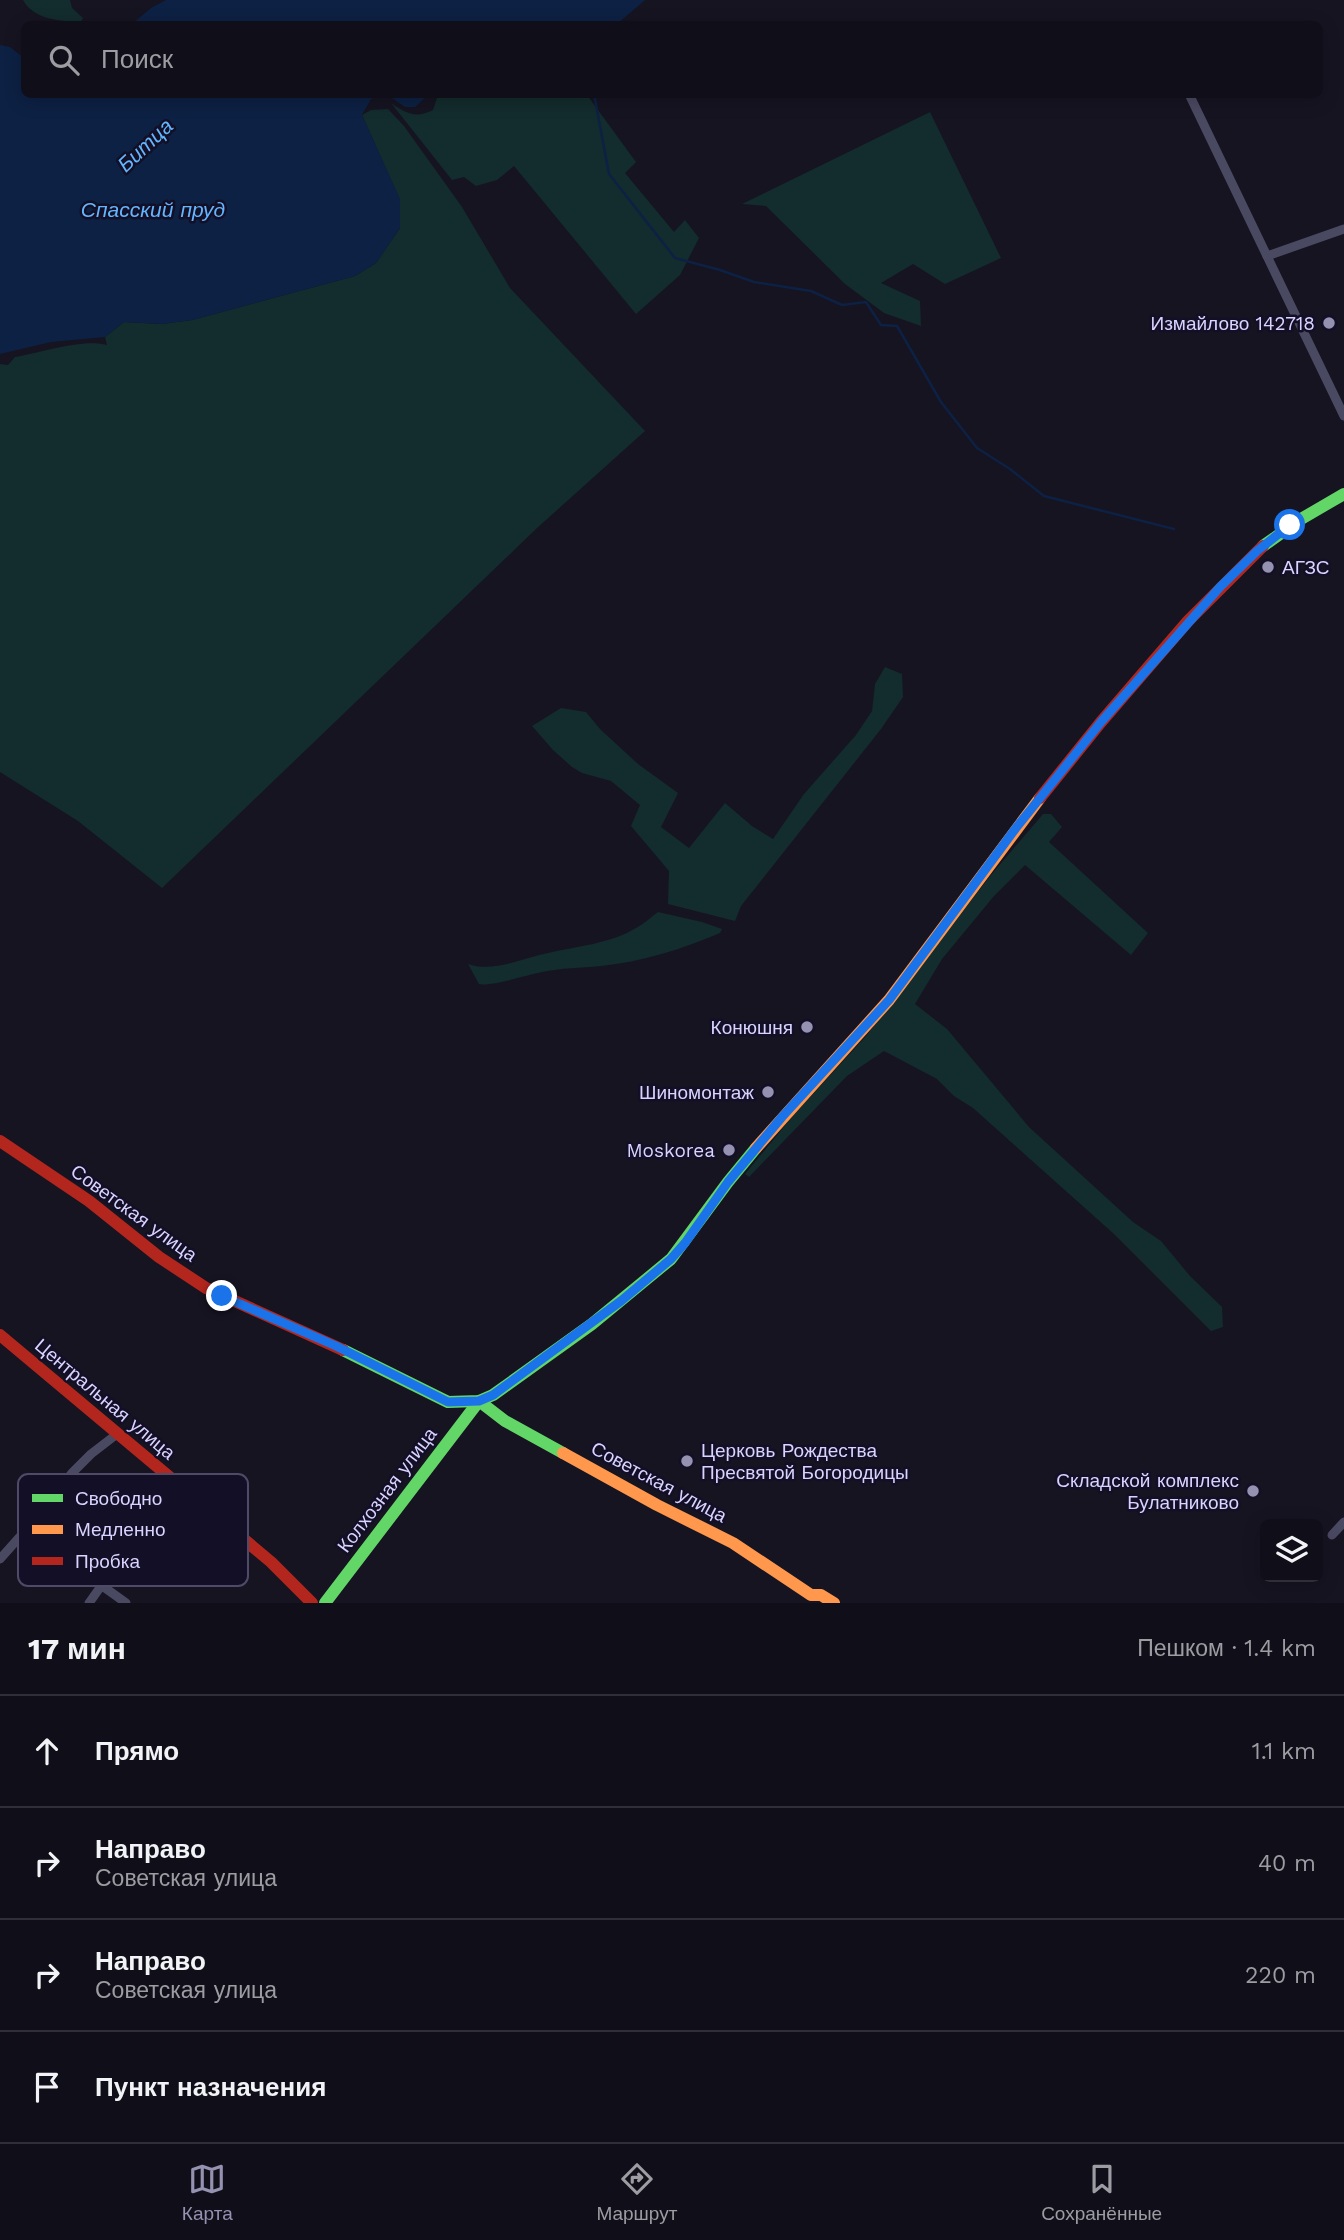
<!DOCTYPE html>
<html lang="ru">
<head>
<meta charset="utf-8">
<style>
  :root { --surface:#100f19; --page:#1e1d26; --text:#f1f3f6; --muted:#9c9ca2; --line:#302f38; --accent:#9591b1 }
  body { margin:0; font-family:"Work Sans",sans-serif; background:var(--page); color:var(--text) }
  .controls { position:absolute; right:21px; bottom:21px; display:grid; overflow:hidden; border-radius:10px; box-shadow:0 4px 18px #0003 }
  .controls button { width:63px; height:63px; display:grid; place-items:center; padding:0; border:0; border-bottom:2px solid var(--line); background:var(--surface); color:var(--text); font:35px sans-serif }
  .stop { position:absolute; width:21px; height:21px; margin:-16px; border:5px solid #1a73e8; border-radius:50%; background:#fff }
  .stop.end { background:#1a73e8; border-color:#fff; box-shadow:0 2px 7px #0008 }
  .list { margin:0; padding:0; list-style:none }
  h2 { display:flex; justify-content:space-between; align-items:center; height:91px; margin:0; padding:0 28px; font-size:30px }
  h2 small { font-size:23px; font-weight:400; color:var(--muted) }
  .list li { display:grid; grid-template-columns:46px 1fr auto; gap:21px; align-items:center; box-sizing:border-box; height:112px; padding:0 28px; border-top:2px solid var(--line) }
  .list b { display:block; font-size:26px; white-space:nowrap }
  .list p { margin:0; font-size:23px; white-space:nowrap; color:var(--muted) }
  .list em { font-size:23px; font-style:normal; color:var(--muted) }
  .icon { flex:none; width:38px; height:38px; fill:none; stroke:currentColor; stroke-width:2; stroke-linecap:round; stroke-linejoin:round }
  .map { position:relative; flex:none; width:1344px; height:1603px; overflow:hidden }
  .search { position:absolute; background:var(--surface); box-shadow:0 4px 18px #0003; left:21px; right:21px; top:21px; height:77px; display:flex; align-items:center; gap:18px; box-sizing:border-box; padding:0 24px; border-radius:10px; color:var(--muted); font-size:26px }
  .sheet { height:539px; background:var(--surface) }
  nav { display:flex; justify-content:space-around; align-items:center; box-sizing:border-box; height:98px; border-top:2px solid var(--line); background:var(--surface); font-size:19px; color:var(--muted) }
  nav a { display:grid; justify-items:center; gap:4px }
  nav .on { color:var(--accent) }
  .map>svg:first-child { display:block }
</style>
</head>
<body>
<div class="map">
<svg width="1344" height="1603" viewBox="0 0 1344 1603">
  <rect width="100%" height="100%" fill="#161421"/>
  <g fill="#132c2d">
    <path d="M23,0H70L72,8L83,18L81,22C60,21 34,20 23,0Z"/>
    <path d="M470,95H587L636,162L625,173L674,232L685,220L699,238L680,275L636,314L514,166L497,180L476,186L464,177L452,180L391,103C406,113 415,119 433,110L437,98C445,94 453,93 460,98Z"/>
    <path d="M388,109L404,126L462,207L510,288L645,431L536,529L162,888L78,821L0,772V364L8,365L15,357C39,353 84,338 107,345L105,337L124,322L162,324L192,320L355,276L376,263L400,228V200L362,115L371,110Z"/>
    <path d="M930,112L1001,258L945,284L913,264L881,283L920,301L921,326L884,313L845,284L766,206L742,204Z"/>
    <path d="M885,667L902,674L903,697L881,729L741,906L735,921L668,904L669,871L631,826L640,805L611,781L582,773L572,767L553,750L532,726L561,708L586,712L600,729L638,764L678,793L661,827L689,848L725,803L752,826L773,839L804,794L856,735L872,711L875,684Z"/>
    <path d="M1043,814H1051L1062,827L1049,842L1148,933L1131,955L1025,865L994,896L942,959L915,1004L947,1029L1029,1127L1133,1222L1161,1241L1190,1276L1222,1307L1223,1327L1211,1331L1114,1234L973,1108L954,1096L937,1079L884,1051L847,1076L749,1177L745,1174L792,1117L866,1036L991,875Z"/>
    <path d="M658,912L702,922L722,929L720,933C683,949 641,962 601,966C581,968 561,968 542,972C527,975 490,987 479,984L468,964C493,973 523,958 548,953C578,946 609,944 636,928C644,924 651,917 658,912Z"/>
  </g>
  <g fill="#0d2144">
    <path d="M166,0H645L617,24H132L151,8Z"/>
    <path d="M0,45L10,47L24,58V94L381,95L371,99L362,115L400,199V228L376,263L355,276L192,320L162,324L124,322L105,337L51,342L0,354Z"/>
    <path d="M388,95H428L415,107H405Z"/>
  </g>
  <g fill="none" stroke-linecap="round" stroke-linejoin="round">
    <path stroke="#0d2144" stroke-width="2.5" d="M594,94L609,174L675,258L720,270L754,282L811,291L842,305L866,302L881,325L897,326L941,402L977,448L1010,469L1044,496L1174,529"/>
    <g stroke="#4a4962" stroke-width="9">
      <path d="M1189,94L1344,416"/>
      <path d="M1267,256L1344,229"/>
      <path d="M1332,1535L1344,1522"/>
      <path d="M0,1559L41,1513L72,1473L91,1454L117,1434"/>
      <path d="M101,1585L126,1603"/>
      <path d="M89,1603L138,1534L178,1485"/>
    </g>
    <g stroke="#63d668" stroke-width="12">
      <path d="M1263,546L1301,519L1344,494"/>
      <path d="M343,1350L448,1402L479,1401L493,1395L592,1324L671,1259L728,1182L756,1148"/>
      <path d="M325,1603L479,1401L505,1421L563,1453"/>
    </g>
    <g stroke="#ff974d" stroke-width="12">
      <path d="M756,1148L889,1000L1040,798"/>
      <path d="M563,1453L657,1505L733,1543L811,1595H821L834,1603"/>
    </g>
    <g stroke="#b3261e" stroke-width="12">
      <path d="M1040,798L1101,722L1188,621L1263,546"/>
      <path d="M0,1141L89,1201L159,1257L206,1288L343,1350"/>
      <path d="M0,1335L271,1562L312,1603"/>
    </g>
  </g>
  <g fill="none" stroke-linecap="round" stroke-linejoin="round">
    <path stroke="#1a73e8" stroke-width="9" d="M222,1296L336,1346L448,1402L479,1401L493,1395L621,1301L671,1259L685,1243L728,1182L782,1117L889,1000L1016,828L1101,722L1220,587L1257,551L1290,525"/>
  </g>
  <g fill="#9591b1" stroke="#130f26" stroke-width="2.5">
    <circle cx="1329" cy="323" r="7"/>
    <circle cx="1268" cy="567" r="7"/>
    <circle cx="807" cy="1027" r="7"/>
    <circle cx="768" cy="1092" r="7"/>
    <circle cx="729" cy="1150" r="7"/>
    <circle cx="687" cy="1461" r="7"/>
    <circle cx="1253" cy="1491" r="7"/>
  </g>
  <g text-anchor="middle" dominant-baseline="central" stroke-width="5" stroke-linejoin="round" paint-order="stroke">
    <g font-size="19" fill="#d9d4ff" stroke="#130f26" text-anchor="end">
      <text x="1315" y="323">Измайлово 142718</text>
      <text x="1282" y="567" text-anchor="start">АГЗС</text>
      <text x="793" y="1027">Конюшня</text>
      <text x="754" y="1092">Шиномонтаж</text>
      <text x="715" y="1150">Moskorea</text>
      <text x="701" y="1450" text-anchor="start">Церковь Рождества<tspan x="701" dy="22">Пресвятой Богородицы</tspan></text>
      <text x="1239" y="1480">Складской комплекс<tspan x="1239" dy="22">Булатниково</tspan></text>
    </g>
    <g font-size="19" fill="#d9d4ff" stroke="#130f26">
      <text transform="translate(134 1213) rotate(36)">Советская улица</text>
      <text transform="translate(105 1399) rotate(40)">Центральная улица</text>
      <text transform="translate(659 1482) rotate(28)">Советская улица</text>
      <text transform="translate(387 1490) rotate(-53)">Колхозная улица</text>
    </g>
    <g font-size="21" font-style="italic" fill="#62b6ff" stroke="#130f26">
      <text transform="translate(145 145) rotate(-43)">Битца</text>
      <text x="153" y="209">Спасский пруд</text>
    </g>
  </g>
  <rect x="18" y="1474" width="230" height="112" rx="10" fill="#130f26" stroke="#4e4a67" stroke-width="2"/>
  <rect x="32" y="1494" width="31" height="8" fill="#63d668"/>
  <rect x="32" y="1525" width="31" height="9" fill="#ff974d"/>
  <rect x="32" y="1557" width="31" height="8" fill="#b3261e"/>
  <g font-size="19" fill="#d9d4ff">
    <text x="75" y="1505">Свободно</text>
    <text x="75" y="1536">Медленно</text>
    <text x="75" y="1568">Пробка</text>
  </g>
</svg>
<div class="controls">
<button><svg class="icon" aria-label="layers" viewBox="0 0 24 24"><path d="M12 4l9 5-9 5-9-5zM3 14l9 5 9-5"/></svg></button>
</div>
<div class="stop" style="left:1290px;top:525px"></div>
<div class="stop end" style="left:222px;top:1296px"></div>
<div class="search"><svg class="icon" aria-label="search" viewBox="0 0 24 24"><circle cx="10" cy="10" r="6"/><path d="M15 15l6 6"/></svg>Поиск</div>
</div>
<section class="sheet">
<h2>17 мин<small>Пешком · 1.4 km</small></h2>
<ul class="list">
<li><svg class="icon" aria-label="ahead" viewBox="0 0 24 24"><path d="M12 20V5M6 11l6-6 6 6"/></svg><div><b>Прямо</b></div><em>1.1 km</em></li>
<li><svg class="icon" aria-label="right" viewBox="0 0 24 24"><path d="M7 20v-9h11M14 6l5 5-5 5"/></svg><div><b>Направо</b><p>Советская улица</p></div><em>40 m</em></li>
<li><svg class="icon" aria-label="right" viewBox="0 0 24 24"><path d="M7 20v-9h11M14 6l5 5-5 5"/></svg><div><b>Направо</b><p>Советская улица</p></div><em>220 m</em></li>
<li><svg class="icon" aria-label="arrive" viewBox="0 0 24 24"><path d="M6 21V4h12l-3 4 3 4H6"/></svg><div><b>Пункт назначения</b></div></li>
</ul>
</section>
<nav>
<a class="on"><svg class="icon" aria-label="map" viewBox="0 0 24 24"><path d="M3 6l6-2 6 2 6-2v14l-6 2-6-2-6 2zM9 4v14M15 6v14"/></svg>Карта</a>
<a><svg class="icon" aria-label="directions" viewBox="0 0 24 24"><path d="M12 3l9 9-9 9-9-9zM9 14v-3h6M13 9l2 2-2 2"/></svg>Маршрут</a>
<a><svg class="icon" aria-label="saved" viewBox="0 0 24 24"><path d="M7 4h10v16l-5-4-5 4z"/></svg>Сохранённые</a>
</nav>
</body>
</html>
